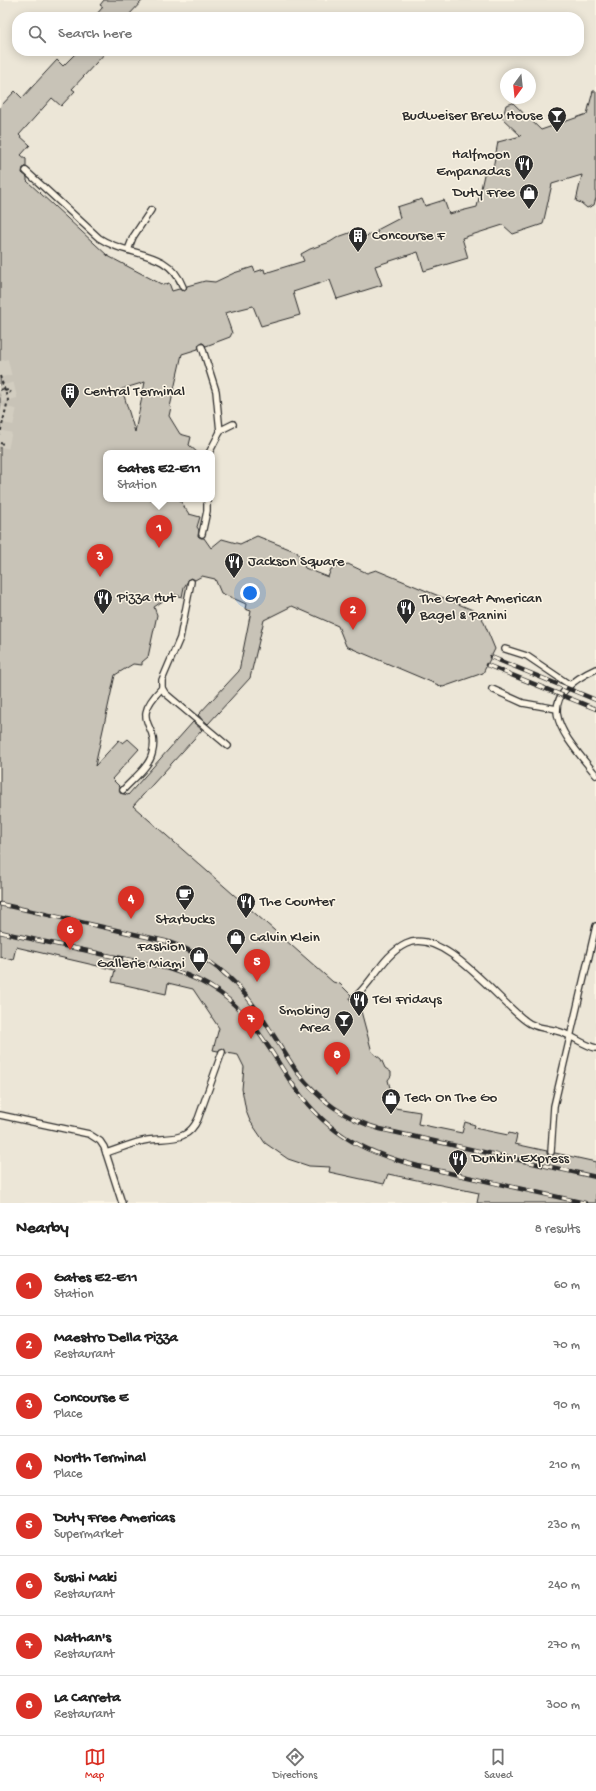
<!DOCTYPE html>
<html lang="en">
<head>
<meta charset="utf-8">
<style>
  :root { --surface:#fff; --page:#f2f2f2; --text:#222; --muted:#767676; --line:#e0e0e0; --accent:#d93025 }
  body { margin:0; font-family:"Gochi Hand",sans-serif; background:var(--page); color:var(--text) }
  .compass { position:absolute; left:500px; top:68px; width:36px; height:36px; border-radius:50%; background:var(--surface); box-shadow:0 2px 10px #0003; rotate:195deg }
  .you { position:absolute; left:250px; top:593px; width:14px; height:14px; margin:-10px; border:3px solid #fff; border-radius:50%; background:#1a73e8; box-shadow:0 0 0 6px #1a73e833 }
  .badge { display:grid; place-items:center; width:26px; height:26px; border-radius:50%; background:var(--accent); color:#fff; font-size:13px; font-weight:700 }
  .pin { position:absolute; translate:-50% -33px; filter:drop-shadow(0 1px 2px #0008) }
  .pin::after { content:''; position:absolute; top:21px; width:14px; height:12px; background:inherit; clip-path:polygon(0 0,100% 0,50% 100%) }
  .popup { position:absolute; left:103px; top:450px; width:112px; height:52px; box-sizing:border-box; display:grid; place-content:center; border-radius:8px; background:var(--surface); filter:drop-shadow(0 1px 3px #0005); font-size:13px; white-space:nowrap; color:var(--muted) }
  .popup b { font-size:15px; color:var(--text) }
  .popup::after { content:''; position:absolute; left:50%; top:100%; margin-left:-8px; border:8px solid transparent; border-top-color:var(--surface) }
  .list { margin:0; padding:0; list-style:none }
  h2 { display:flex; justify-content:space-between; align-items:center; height:52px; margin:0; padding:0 16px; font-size:17px }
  h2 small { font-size:13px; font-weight:400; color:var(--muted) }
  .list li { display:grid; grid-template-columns:26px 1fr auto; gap:12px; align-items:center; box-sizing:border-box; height:60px; padding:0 16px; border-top:1px solid var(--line) }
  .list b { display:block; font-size:15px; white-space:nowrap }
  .list p { margin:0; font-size:13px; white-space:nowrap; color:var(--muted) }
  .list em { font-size:13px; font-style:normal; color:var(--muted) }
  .icon { flex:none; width:22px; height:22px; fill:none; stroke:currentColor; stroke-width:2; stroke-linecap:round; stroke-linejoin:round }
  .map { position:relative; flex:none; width:596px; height:1203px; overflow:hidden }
  .search { position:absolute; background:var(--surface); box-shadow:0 2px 10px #0003; left:12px; right:12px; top:12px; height:44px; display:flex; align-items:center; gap:10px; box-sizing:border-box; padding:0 14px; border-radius:16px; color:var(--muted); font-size:15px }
  .sheet { height:532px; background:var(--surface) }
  nav { display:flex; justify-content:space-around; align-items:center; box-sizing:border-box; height:56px; border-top:1px solid var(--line); background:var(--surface); font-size:11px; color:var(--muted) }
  nav a { display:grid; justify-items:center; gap:2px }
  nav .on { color:var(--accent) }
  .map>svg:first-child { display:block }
</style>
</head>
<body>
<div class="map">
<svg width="596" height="1203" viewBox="0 0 596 1203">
  <rect width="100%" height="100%" fill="#fcf5e5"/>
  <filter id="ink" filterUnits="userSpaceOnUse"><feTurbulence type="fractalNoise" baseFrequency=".025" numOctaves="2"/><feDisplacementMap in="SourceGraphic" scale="8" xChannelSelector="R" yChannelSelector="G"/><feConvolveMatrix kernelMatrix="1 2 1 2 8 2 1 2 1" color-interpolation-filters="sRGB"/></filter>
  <g filter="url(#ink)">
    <path fill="#ece6d7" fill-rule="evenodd" d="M0,0H596V1203H0ZM17,17H579V51H17ZM506,74H530V98H506ZM106,453H212V499H106Z"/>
    <g fill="#c8c3b7" stroke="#2b2b2b" fill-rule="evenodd">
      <path d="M104,0H143L127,17H94L103,7L100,5Z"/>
      <path d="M78,51H107L72,89L75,91L61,106L52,98L19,135L30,145L21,155L26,159V167L23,168L22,173L27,177V181L108,256L163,285L169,283L172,291L179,289L185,291L187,286L205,281L215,282L234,273L253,267L255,272L264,269L265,273L304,261L301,254L310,249L330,242L338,237L358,230L360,238L378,232L377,230L400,218L397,207L422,199L425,206L444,200L449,214L477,207L485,170L493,168L498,142L521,136L501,117L504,113L506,105L513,103L541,130L587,114L593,91H596V198L594,205L587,208L581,203L576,201L582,175L552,184L543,224L513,234L503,225L462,238L468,258L424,271L418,252L375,266L382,285L337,299L330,280L293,292L300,315L261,326L253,306L225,313L232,333L230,337L206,346L203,343H200L198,349L182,354L170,407H171L169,416L180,434L191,437L189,445L198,453H106V499H179L189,514L200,517L197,527L199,530L198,536L201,538H204L211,548L222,539L240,544L257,536L297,552L305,568L328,577L331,569L348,564L367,573L376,570L480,613L495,649L483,673L443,687L346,646L338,626L292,606L264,620L250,678L208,724L198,715L239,671L251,611L245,609L246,604L221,593L215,579L202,576L195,580L190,578L184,587L182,597L173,594L154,607L157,615L148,657L142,662V665L133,664L115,675L95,766L119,740L123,743L128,739L139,749L112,779L120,787V793L128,795L193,722L202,730L133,806L333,982L340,984L351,995L350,999L351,1001L355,1002L358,1000L372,1052L381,1059L385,1068L391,1072V1076L388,1080L395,1108L420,1112L418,1124L462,1133L465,1122L475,1125L474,1128L508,1135L509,1133L517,1135L515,1144L547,1151V1154L550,1156L555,1153L596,1162V1203H477L479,1193L388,1174L384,1184L329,1172L330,1167L309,1166L288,1159L265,1143L250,1121L246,1111L242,1089L244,1067L238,1055L226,1053L223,1048L218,1051L213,1050L219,1028L193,989L168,983L166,994L112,982L115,970L16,947L13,960L0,957V107L15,91L22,98L57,60L63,66ZM145,382L135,432L122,389Z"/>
    </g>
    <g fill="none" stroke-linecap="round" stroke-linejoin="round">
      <path stroke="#d2cdc0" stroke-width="16" stroke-dasharray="16 8" stroke-linecap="butt" d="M0,361L10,402L0,449"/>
      <defs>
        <g id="service">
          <path d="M26,171L99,238C129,258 168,248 183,287"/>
          <path d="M128,250L133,237L151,210"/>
          <path d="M202,347L216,391L220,432"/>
          <path d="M209,453L221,430L233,424"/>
          <path d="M202,534L207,511V499"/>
          <path d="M191,582L180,638L162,680V688L165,693L228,746"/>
          <path d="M505,649L527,656L570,685"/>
          <path d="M596,669C528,700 563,734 596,775"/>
          <path d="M492,689L523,703L557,709"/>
          <path d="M123,790C132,780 149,767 152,754C161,722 127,724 162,688"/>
          <path d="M354,998C373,982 383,955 406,944C443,926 499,1002 526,1021C534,1028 547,1028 557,1031C571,1034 582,1045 596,1048"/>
          <path d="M0,1115L89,1134L100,1141L104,1147L122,1203"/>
          <path d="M551,1152L554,1106L596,926"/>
          <path d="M106,1153C119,1149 134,1142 148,1140C169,1137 187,1143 198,1119L222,1052"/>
        </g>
      </defs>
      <use href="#service" stroke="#2b2b2b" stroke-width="8"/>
      <g stroke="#2b2b2b" stroke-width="2" stroke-dasharray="3 3" stroke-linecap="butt">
        <path d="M0,376L8,400L0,434"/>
        <path d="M0,390L4,388"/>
        <path d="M5,391L10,389"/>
        <path d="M9,393L11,391"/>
        <path d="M0,443L4,444"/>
      </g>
      <use href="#service" stroke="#fcf5e5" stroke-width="5.5"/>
      <defs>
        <g id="rail">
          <path d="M491,657L596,700"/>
          <path d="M487,665L596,709"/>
          <path d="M0,904L165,941C239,965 257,1012 297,1072C321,1101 343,1118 380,1129L596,1177"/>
          <path d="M0,932C35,940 71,947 106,955C145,963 187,969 220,993C251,1015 269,1048 289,1079C323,1131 359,1151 418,1166L585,1203"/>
        </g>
      </defs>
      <use href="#rail" stroke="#2b2b2b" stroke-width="4.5"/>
      <use href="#rail" stroke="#fcf5e5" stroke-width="3" stroke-dasharray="9" stroke-linecap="butt"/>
    </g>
  </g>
  <defs>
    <symbol id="bar-pin" viewBox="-11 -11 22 30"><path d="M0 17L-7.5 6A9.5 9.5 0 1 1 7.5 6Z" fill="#2b2b2b" stroke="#fcf5e5"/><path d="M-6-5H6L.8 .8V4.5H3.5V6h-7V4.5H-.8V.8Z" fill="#fff"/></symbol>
    <symbol id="restaurant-pin" viewBox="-11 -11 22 30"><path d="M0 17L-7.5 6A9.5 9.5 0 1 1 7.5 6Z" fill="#2b2b2b" stroke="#fcf5e5"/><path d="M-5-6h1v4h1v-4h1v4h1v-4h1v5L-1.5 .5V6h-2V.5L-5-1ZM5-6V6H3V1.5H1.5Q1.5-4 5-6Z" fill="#fff"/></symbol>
    <symbol id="shop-pin" viewBox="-11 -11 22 30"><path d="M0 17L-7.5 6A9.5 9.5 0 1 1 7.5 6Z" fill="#2b2b2b" stroke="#fcf5e5"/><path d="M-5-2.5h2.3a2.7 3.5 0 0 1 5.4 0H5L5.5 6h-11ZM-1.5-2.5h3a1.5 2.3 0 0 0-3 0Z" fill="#fff"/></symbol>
    <symbol id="building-pin" viewBox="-11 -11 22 30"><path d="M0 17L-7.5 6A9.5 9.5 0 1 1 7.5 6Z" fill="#2b2b2b" stroke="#fcf5e5"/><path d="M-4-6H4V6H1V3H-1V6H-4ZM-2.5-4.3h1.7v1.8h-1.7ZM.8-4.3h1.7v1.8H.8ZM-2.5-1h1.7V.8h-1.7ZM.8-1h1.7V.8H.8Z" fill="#fff"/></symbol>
    <symbol id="cafe-pin" viewBox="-11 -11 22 30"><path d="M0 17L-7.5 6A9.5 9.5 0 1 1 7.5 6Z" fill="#2b2b2b" stroke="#fcf5e5"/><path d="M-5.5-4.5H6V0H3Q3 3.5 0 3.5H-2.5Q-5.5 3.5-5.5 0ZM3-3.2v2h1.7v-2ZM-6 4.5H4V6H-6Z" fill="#fff"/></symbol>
  </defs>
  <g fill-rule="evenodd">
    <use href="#bar-pin" x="546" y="105" width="22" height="30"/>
    <use href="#restaurant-pin" x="513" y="153" width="22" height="30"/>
    <use href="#shop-pin" x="518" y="182" width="22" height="30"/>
    <use href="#building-pin" x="347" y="225" width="22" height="30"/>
    <use href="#building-pin" x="59" y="381" width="22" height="30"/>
    <use href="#restaurant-pin" x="223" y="551" width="22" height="30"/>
    <use href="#restaurant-pin" x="92" y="587" width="22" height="30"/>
    <use href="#restaurant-pin" x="395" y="597" width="22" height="30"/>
    <use href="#cafe-pin" x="174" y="883" width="22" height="30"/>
    <use href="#restaurant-pin" x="235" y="891" width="22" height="30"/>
    <use href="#shop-pin" x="225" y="927" width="22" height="30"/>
    <use href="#shop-pin" x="188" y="945" width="22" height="30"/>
    <use href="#restaurant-pin" x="348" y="989" width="22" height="30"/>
    <use href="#bar-pin" x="333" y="1009" width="22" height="30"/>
    <use href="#shop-pin" x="380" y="1087" width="22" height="30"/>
    <use href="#restaurant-pin" x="447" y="1148" width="22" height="30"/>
  </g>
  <g text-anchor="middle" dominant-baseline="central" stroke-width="3" stroke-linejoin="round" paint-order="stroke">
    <g font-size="15" fill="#2b2b2b" stroke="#fcf5e5" text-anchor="start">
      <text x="543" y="116" text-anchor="end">Budweiser Brew House</text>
      <text x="510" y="155" text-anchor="end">Halfmoon<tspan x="510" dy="17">Empanadas</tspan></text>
      <text x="515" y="193" text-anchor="end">Duty Free</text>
      <text x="372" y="236">Concourse F</text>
      <text x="84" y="392">Central Terminal</text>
      <text x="248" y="562">Jackson Square</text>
      <text x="117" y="598">Pizza Hut</text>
      <text x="420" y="599">The Great American<tspan x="420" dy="17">Bagel &amp; Panini</tspan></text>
      <text x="260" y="902">The Counter</text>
      <text x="185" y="920" text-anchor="middle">Starbucks</text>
      <text x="250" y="938">Calvin Klein</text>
      <text x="185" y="947" text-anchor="end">Fashion<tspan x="185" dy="17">Gallerie Miami</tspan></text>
      <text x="373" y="1000">TGI Fridays</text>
      <text x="330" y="1011" text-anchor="end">Smoking<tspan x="330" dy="17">Area</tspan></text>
      <text x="405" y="1098">Tech On The Go</text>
      <text x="472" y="1159">Dunkin' Express</text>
    </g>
  </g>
</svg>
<svg class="compass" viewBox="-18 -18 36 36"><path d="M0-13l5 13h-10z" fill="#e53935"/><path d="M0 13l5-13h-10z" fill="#767676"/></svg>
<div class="you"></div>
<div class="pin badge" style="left:159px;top:548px">1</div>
<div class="popup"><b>Gates E2-E11</b>Station</div>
<div class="pin badge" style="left:353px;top:630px">2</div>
<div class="pin badge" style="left:100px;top:577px">3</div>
<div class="pin badge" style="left:131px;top:919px">4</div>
<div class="pin badge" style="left:257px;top:982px">5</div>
<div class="pin badge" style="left:70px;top:950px">6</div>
<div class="pin badge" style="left:251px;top:1039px">7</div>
<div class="pin badge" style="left:337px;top:1075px">8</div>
<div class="search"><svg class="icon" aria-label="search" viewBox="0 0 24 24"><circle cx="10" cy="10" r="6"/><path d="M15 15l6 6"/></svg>Search here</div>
</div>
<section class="sheet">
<h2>Nearby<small>8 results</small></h2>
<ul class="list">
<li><span class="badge">1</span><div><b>Gates E2-E11</b><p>Station</p></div><em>60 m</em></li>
<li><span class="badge">2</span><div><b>Maestro Della Pizza</b><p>Restaurant</p></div><em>70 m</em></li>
<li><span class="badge">3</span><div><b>Concourse E</b><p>Place</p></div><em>90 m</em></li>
<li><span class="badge">4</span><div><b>North Terminal</b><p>Place</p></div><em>210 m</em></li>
<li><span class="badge">5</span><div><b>Duty Free Americas</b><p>Supermarket</p></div><em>230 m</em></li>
<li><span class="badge">6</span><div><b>Sushi Maki</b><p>Restaurant</p></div><em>240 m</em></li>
<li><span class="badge">7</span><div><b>Nathan's</b><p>Restaurant</p></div><em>270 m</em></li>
<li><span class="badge">8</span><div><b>La Carreta</b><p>Restaurant</p></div><em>300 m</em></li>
</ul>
</section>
<nav>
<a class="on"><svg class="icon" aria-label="map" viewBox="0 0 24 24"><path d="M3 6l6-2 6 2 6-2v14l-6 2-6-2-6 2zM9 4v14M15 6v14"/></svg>Map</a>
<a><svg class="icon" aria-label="directions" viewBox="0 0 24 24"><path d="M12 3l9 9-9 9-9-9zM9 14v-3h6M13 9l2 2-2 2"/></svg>Directions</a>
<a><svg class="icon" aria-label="saved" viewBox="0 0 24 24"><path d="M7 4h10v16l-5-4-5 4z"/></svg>Saved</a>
</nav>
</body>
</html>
